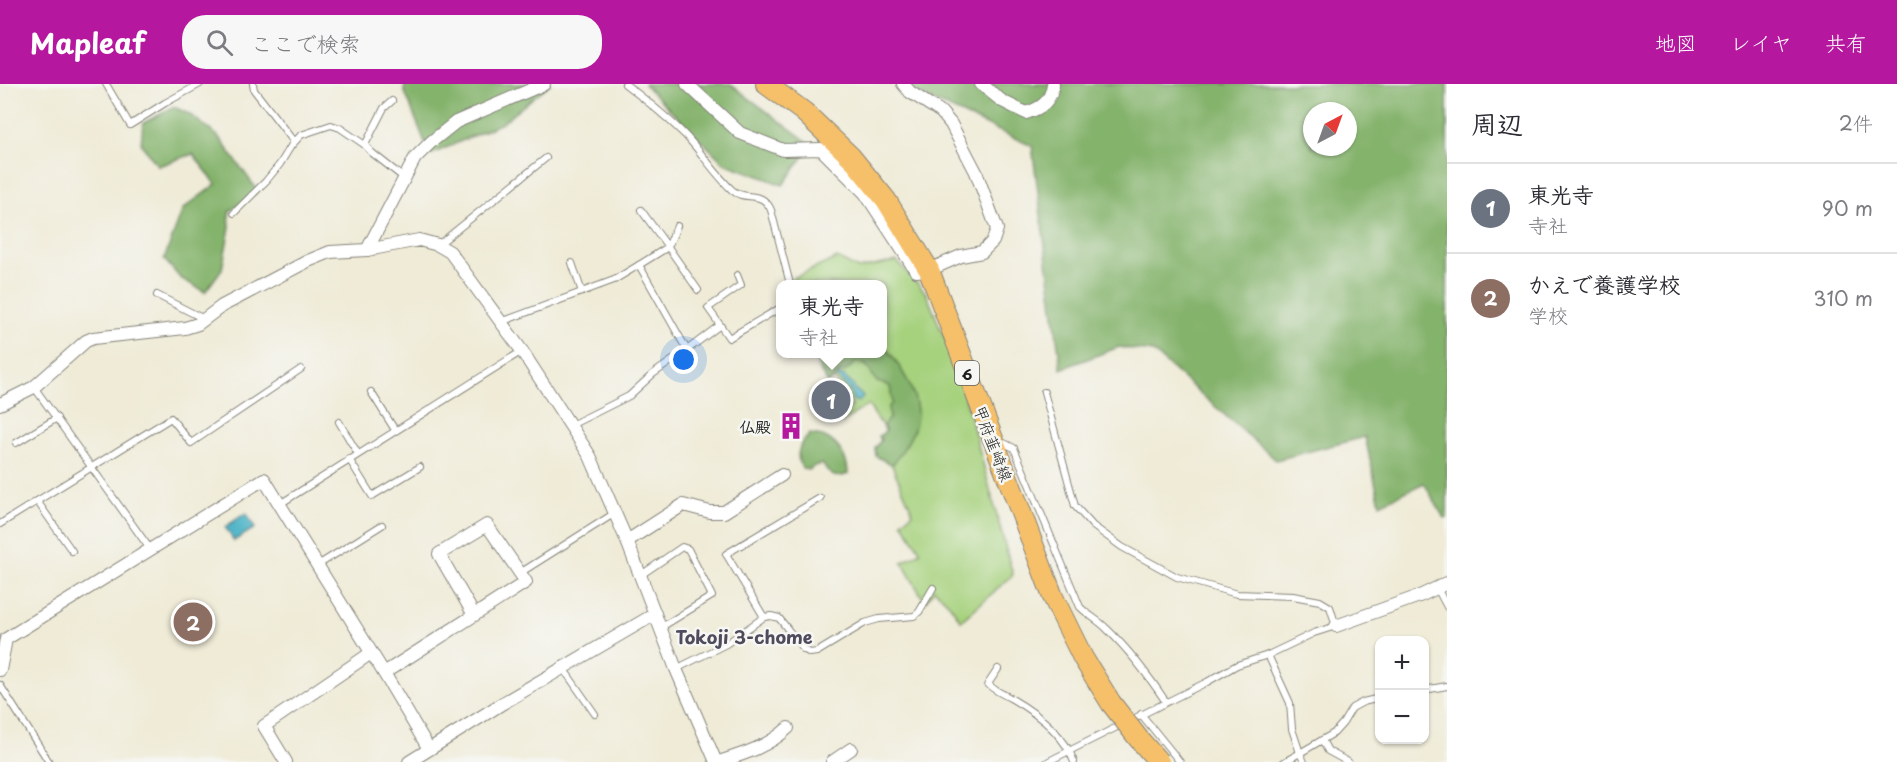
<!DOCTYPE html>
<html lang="ja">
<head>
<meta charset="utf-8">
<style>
  :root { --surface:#fff; --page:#f7f7f7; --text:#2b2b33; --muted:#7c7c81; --line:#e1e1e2; --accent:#b5179e }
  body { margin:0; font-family:"Playpen Sans","Klee One",sans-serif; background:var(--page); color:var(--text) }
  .controls { position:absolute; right:18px; bottom:18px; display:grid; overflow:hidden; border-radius:12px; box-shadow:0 2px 4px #0004 }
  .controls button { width:54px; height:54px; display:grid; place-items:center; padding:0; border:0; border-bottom:2px solid var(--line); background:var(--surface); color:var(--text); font:30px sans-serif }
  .compass { position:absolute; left:1303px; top:18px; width:54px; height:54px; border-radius:50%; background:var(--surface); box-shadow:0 2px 4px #0004; rotate:41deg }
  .you { position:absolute; left:684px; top:276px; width:21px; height:21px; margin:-15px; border:4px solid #fff; border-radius:50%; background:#1a73e8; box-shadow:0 0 0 9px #1a73e833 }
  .badge { display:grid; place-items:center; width:39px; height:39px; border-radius:50%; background:var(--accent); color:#fff; font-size:20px; font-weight:700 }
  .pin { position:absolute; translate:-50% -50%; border:3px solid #fff; box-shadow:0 2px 6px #0006 }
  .popup { position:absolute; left:776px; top:196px; width:111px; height:78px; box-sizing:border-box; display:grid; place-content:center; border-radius:12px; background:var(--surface); filter:drop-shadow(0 2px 4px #0005); font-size:20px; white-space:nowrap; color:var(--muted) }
  .popup b { font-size:22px; color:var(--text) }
  .popup::after { content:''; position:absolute; left:50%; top:100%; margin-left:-12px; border:12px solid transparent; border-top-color:var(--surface) }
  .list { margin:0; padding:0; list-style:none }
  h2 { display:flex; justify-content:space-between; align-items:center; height:78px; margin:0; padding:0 24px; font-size:26px }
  h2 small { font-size:20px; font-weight:400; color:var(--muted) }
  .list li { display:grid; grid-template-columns:39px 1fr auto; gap:18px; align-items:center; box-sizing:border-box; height:90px; padding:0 24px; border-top:2px solid var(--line) }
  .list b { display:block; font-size:22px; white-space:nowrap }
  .list p { margin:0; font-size:20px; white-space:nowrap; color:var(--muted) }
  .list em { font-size:20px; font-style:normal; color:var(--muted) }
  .icon { flex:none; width:33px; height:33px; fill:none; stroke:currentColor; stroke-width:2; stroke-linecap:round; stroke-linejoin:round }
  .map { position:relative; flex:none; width:1447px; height:678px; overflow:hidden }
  header { display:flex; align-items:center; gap:36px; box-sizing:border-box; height:84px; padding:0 30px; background:var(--accent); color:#fff }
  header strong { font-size:28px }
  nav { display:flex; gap:33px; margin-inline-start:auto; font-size:21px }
  .search { width:420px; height:54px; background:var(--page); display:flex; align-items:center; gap:15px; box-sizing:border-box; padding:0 21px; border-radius:24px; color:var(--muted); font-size:22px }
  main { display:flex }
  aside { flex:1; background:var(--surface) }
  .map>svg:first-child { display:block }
</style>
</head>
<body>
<header>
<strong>Mapleaf</strong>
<div class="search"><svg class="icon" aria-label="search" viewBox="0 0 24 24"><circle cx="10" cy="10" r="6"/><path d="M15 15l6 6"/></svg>ここで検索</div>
<nav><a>地図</a><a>レイヤ</a><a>共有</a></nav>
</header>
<main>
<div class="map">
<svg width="1447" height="678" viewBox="0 0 1447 678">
  <rect width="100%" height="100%" fill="#f6f6f2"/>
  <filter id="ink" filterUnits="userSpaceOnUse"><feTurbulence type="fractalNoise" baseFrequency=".0167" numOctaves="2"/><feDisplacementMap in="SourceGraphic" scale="12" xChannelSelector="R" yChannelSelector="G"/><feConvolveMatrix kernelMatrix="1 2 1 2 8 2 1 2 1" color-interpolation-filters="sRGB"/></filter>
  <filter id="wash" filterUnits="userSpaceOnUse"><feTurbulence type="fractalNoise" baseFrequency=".008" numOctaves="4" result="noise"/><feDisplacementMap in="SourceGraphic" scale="24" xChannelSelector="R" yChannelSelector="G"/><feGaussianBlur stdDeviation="1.35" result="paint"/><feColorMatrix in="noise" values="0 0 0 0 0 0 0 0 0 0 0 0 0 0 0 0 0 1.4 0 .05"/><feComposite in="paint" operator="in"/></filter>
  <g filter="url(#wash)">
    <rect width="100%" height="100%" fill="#efebd7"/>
    <path fill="#a6d17d" stroke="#61764c" stroke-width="1.5" d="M837,174L858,185L897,177L926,209L958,287L1013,491L961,537L950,521L934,505L925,518L902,478L921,468L902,438L913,429L879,352L886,347L868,321L841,339L836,332L852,322L835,295L828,299C822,289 819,279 813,270H882V200H790L789,196Z"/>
    <g fill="#84b36c" stroke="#506844" stroke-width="1.5" fill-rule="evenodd">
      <path d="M405,0H550L502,39L430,71L404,6Z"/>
      <path d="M644,0H730L812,61L783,101L724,79Z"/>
      <path d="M897,0H1447V434H1444L1424,399L1380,420L1365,353L1276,376L1153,268L1119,263L1061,285L1032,62ZM1312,27H1348V63H1312Z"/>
      <path d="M174,23L189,30L218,52L258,107L229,128L230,143L222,185L205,208L180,194L164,175L183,125L216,100L193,70L158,82L141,60L143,39Z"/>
      <path d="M882,262C891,267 897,279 902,287C927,328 919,344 893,380L888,379L876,372L875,364L881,356L879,352L886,347L883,342L890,333L888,324L892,319L890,302L877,298L866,281L856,278L845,288H840L828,299L819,285L817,277L827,270H882Z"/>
      <path d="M810,350C814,351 821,351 825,353C839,360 848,375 848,390C833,396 831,391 822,380L814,382L809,386L802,384C794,371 799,361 810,350Z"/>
    </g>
    <g fill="#48b2c6" stroke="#326771" stroke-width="1.5">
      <path d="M838,291L843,292L854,302L853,304L863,312L859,318L853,316L850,307L838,294Z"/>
      <path d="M246,429L255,444L234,457L225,443Z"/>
    </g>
  </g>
  <g filter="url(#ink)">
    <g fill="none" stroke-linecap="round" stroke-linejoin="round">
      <defs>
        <g id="lane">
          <path d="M106,0L130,41L165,19L200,0"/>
          <path d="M253,0L254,6L294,58"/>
          <path d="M625,0C646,16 667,33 686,52C702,69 715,90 732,106C745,118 762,105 771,126L790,200"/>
          <path d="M365,61L384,24L392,17"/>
          <path d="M234,129L266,97L280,80L291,62L301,51L331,41L340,44L365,61L371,68L404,94"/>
          <path d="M677,142L668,163L698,206"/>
          <path d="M438,161L546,74"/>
          <path d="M572,179L582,208"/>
          <path d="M639,181L668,163L641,126"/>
          <path d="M157,211L204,235"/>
          <path d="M501,238L614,196L639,181L687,266L653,290L629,312L571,341"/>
          <path d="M720,241L708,224L741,201L737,191"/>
          <path d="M687,266L720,241L729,254L780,224"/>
          <path d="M34,303L150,465"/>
          <path d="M371,308L395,346"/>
          <path d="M1044,308L1075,422L1093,442L1122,463L1177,493L1237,510L1293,512L1320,517L1330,523L1336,542L1314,549L1268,571L1237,581L1207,598L1047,678"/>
          <path d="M339,338L358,370"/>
          <path d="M16,359L57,334"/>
          <path d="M999,361L1004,359L1014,364L1080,523C1088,531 1098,536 1106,544C1129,566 1148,591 1166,618"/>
          <path d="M349,375L372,412L420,383"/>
          <path d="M37,417L72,467"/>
          <path d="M280,420L522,267"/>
          <path d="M0,440L171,334L191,359L301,285"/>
          <path d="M318,481L382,441"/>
          <path d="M520,489L615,429"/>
          <path d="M641,491L682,463L688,465L712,512L660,544"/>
          <path d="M1437,504L1447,523"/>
          <path d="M764,533L726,470L820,414"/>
          <path d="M1268,571L1290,619L1292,645L1300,669L1334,649L1343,639L1352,624L1363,618L1380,614"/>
          <path d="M563,584L595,630"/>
          <path d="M676,585L726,560L764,533L771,532L779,534L803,565L810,569L817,568L865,539L879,535L914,532L919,528L933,504"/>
          <path d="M998,585L988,600C994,607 1004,610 1012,615C1036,629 1065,651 1074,678"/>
          <path d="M0,601L49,678"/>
          <path d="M1424,606L1447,602"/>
          <path d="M1141,630L1180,678"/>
          <path d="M1322,656L1328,667L1348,678"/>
          <path d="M1284,678L1300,669L1304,678"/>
        </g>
        <g id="street">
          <path d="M687,0L740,49L783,66L821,65L865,109L916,187L929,186L961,172L982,168L993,157L997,145L976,88L951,40L941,28L910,8L903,0"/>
          <path d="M981,0L1002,17L1026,29C1042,24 1051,17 1053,0"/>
          <path d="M367,166L415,74L431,58L456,38L544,0"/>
          <path d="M0,320L34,303L86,257L93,254L185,244L198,240L222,222L308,177L330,168L367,166L419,156L438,161L450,168L522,267L590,372L627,457L676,585L716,678"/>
          <path d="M627,457L683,421L710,428H724L782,391"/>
          <path d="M1336,542L1422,511L1447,499"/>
          <path d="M0,586L6,555L264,395L384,589L429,665"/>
          <path d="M384,589L526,498L487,441L439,470L474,531"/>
          <path d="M286,678L264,642L371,569"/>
          <path d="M409,678L503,619L655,530"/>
          <path d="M719,678C744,670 769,662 788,644"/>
          <path d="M832,678L851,665"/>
        </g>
        <path id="primary" d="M766,0L804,28L851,73L886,116L929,186L1053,513L1083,574L1111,619"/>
      </defs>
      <use href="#lane" stroke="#86847a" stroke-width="8"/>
      <use href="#street" stroke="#86847a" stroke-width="14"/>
      <use href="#primary" stroke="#86847a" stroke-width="22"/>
      <use href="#lane" stroke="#fff" stroke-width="6"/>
      <use href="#street" stroke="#fff" stroke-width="12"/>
      <use href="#primary" stroke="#f6c06b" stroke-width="20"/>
      <defs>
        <path id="primary-bridge" d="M1111,619L1138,654L1159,678"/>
      </defs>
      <use href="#primary-bridge" stroke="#86847a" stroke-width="22" stroke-linecap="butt"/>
      <use href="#primary-bridge" stroke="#f6c06b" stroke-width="20"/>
    </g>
  </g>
  <defs>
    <symbol id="building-bare" viewBox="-9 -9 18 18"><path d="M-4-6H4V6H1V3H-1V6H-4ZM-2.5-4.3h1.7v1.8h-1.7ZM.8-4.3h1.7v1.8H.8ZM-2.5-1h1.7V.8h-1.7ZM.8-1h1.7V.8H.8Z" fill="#b5179e" stroke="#f6f6f2" stroke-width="2.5" paint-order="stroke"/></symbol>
  </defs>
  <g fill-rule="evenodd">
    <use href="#building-bare" x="772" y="323" width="38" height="38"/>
  </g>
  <g text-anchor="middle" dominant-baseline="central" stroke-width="5" stroke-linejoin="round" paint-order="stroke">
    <rect fill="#f6f6f2" stroke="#5d5d5c" stroke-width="1.5" x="955" y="277" width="24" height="24" rx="4.5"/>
    <g font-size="15" font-weight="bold" fill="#1c1c1c">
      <text x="967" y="289">6</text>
    </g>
    <g font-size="16" font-weight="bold" fill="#1c1c1c" stroke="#f6f6f2" text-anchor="end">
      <text x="771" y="342">仏殿</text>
    </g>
    <g font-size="16" fill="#1c1c1c" stroke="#f6f6f2">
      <text transform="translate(994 359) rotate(69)">甲府韮崎線</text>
    </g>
    <g font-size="18" font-weight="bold" fill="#4f4b5d" stroke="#f6f6f2">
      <text x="744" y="552">Tokoji 3-chome</text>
    </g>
  </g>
</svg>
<div class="controls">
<button>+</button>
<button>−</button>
</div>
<svg class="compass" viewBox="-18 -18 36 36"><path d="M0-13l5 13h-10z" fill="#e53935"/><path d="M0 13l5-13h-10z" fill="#7c7c81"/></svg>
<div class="you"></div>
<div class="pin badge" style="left:831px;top:316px;background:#6b7280">1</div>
<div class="popup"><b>東光寺</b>寺社</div>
<div class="pin badge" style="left:193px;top:538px;background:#8d6e63">2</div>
</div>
<aside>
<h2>周辺<small>2件</small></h2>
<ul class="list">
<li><span class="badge" style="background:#6b7280">1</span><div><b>東光寺</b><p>寺社</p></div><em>90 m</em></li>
<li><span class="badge" style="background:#8d6e63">2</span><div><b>かえで養護学校</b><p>学校</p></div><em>310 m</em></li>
</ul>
</aside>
</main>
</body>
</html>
